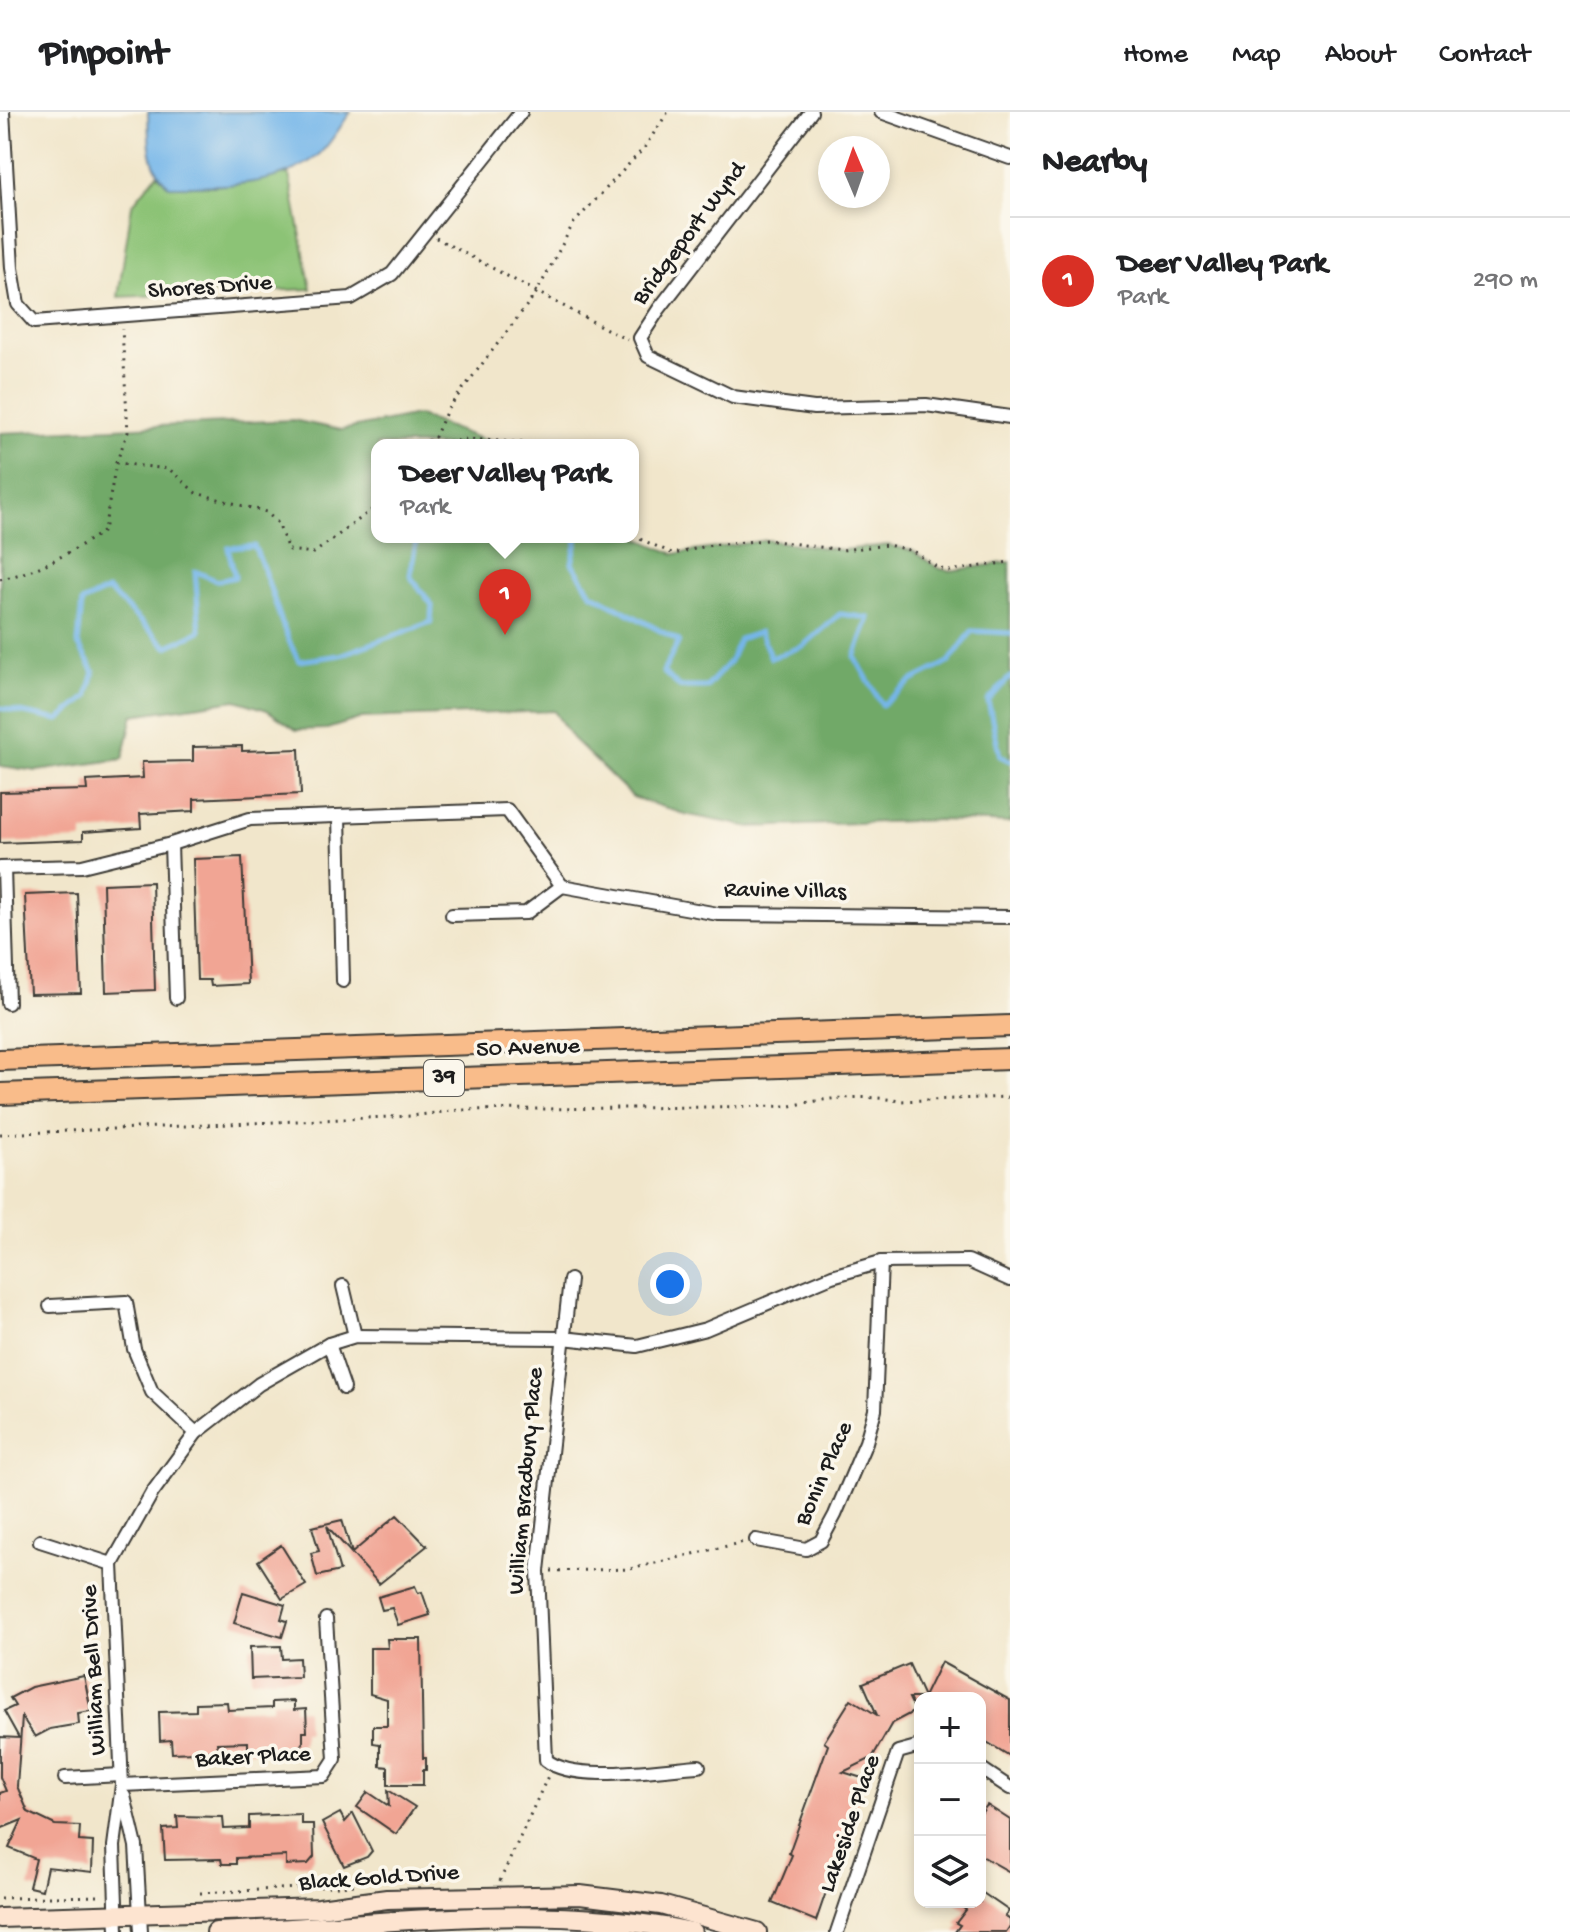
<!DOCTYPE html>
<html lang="en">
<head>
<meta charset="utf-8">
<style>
  :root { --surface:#fff; --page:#f2f2f2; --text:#202124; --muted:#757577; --line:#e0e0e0; --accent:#d93025 }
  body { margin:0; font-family:"Gochi Hand",sans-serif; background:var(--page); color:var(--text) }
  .controls { position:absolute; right:24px; bottom:24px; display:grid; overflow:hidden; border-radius:16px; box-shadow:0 4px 12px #0003 }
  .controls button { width:72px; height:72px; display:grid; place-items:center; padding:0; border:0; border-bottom:2px solid var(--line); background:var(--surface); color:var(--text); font:40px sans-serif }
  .compass { position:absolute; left:818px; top:24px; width:72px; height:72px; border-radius:50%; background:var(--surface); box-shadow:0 4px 12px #0003; rotate:358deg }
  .you { position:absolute; left:670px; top:1172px; width:28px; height:28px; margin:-20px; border:6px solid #fff; border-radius:50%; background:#1a73e8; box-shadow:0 0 0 12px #1a73e833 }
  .badge { display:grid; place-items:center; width:52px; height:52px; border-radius:50%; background:var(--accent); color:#fff; font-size:26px; font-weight:700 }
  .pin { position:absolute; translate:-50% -66px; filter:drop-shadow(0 2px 4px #0008) }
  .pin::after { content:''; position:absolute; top:42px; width:28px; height:24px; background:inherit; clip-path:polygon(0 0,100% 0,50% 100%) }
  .popup { position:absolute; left:371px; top:327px; width:268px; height:104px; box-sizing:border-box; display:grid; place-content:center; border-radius:16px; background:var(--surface); filter:drop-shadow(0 2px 6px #0005); font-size:26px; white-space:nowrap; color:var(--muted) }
  .popup b { font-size:30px; color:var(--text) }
  .popup::after { content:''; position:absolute; left:50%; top:100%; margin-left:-16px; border:16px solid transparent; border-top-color:var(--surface) }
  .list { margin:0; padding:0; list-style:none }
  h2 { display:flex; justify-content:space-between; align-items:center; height:104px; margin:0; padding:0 32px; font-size:34px }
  h2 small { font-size:26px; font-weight:400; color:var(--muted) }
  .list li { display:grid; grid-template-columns:52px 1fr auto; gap:24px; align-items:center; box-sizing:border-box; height:128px; padding:0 32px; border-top:2px solid var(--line) }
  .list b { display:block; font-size:30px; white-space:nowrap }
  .list p { margin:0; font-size:26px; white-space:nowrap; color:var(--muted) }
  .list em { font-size:26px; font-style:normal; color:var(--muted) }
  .icon { flex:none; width:44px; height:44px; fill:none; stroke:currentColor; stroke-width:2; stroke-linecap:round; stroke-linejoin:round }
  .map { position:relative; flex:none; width:1010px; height:1820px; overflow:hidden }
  header { display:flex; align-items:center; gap:48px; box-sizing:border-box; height:112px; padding:0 40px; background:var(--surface); border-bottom:2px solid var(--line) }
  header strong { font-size:38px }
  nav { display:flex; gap:44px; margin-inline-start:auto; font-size:28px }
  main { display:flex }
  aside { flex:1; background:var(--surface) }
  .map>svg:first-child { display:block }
</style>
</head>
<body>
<header>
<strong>Pinpoint</strong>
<nav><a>Home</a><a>Map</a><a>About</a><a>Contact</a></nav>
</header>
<main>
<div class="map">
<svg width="1010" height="1820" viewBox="0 0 1010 1820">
  <rect width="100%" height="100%" fill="#fbf7ec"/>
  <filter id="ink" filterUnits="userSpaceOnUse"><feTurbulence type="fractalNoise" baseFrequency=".0125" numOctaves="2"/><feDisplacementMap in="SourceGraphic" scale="16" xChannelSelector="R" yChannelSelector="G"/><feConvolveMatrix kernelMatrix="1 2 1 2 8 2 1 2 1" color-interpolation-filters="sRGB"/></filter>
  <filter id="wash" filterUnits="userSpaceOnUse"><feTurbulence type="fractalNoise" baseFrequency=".006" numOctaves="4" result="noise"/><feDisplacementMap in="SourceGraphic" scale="32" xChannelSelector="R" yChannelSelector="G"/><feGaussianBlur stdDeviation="1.8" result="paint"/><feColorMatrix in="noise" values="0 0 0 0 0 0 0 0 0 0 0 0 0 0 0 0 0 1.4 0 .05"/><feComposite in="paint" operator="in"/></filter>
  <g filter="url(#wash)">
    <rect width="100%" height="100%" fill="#f1e6cb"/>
    <path fill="#8cc376" stroke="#547049" stroke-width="2" d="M157,62L170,74H213L289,62L311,177L118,185L132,93Z"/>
    <path fill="#71a967" stroke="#466242" stroke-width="2" d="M417,303L483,328L534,333H377V425L633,424L674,442L767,428L842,438L888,433L913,439L938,456L949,459L1010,450V711L938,708L751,715L684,702L633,685L572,626L554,599L362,606L327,617L296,618L267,598L236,588L133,603L123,647L37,659L0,654V321L293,308L341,318Z"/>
    <path fill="#74b6e9" stroke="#486982" stroke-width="2" d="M148,0H351C340,14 330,34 316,45C275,76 218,74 169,74C147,53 149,29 148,0Z"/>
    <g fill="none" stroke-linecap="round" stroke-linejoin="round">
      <g stroke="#74b6e9" stroke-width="5">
        <path d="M578,425L572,451L591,481L679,529L663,560L680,575H707L730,549L739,527L760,520L771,546L803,534L840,502L869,506L855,545L882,593L913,568L949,550L972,519L1010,521"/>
        <path d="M1010,565L988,589L1000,644L1010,649"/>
        <path d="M0,596L59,608L87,585L94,560L78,532L82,490L108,478L167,535L200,519L195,459L217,469L235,465L228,436L254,434C272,472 278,512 299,549L340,543L431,510L432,493L410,464L417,425"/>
      </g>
    </g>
    <g id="blocks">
      <g fill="#f1a594">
        <path d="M242,634V639L299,637L301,682L194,687V699L140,702L141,716L83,720V728L0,731V680L87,678L86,669L143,666L142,650L193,649V635Z"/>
        <path d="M242,745L248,872L211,874L210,868H197L193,747Z"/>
        <path d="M152,770L155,878L106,880L103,772Z"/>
        <path d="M77,781L81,881L30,882L25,783Z"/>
        <path d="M397,1403L427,1434L379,1472L327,1414L340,1459L317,1464L311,1441L319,1439L312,1415L342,1408L352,1441Z"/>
        <path d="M281,1433L306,1473L282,1487L258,1449Z"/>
        <path d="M415,1474L418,1481L422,1480L430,1503L398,1513L392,1496L382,1498L378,1485Z"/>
        <path d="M243,1480L285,1493L281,1507L287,1509L282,1525L234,1511Z"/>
        <path d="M387,1527H421L423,1646H426V1658H423V1673H388V1655L380,1654V1632L373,1631V1614H387V1587L370,1582V1536H388Z"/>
        <path d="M281,1534L282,1547L299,1546L300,1565L251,1567L250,1535Z"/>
        <path d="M941,1550L1010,1588V1644L980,1626V1586H909L915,1599L892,1611L872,1646L843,1660L865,1667L816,1809L772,1791L792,1743L789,1741L828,1633L824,1630L851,1587L877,1603L863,1571L909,1552L924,1585Z"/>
        <path d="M84,1564L91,1599L78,1601L79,1612L50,1617L35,1625L22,1605L17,1674L28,1700L55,1713L80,1714L79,1729L93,1730L92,1760L47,1755L42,1778L29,1775L36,1747L9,1736L22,1708L0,1717V1681L6,1679L0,1665V1625L19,1626L4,1599L15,1594L10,1586L31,1575Z"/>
        <path d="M294,1589V1598L306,1597L307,1620H303V1630L298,1637L248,1639V1630L217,1631L218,1639L172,1641L171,1628L160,1629L159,1600L196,1599V1591L227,1590L228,1598L272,1596V1590Z"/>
        <path d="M388,1678L415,1695L396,1722L357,1695L368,1680L389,1694Z"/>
        <path d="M987,1693L1010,1708V1760L980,1743V1703Z"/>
        <path d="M340,1701L345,1710L353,1701L372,1739L367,1745L344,1754L322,1711Z"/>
        <path d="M301,1702V1712H313L314,1745L308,1752L286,1753V1744L236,1746V1752H222L221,1747L165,1748L163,1717L178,1716L177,1704L223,1705L224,1717L249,1716V1704Z"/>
        <path d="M980,1779L1009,1799L1005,1804L1010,1808V1814L1006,1820H955L960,1813L956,1811L966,1798L955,1790H980Z"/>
      </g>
    </g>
  </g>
  <g filter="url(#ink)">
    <use href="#blocks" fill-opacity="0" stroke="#3c3a36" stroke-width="2"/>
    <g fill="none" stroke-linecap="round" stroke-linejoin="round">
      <defs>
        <g id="minor">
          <path d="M3,0L12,156L18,192L34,210L351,186L392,162L521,0"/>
          <path d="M811,0L659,197L640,226L648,244L733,285L814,296L926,293L1010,305"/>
          <path d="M881,0L1010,46"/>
          <path d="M339,704L343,869"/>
          <path d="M171,732L176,886"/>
          <path d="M0,756L82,754L171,732L250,707L507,698L562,774L718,802L1010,805"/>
          <path d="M4,756L8,891"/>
          <path d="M452,803L526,801L562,774"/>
          <path d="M570,1168L538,1459L546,1648C575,1672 661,1656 699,1654"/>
          <path d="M343,1174L355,1224"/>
          <path d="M50,1194L126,1190L134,1237L152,1280L196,1321"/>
          <path d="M329,1232L344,1276"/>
          <path d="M756,1428L806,1437L821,1429L835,1403L866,1330L875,1298L881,1150"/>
          <path d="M40,1429L112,1452"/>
          <path d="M980,1656L1010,1676"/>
          <path d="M65,1666L121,1663"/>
          <path d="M122,1673L324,1664L335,1647L326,1507"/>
          <path d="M124,1684L136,1734L141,1820"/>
          <path d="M117,1820L114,1734L122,1673L112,1452L152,1381L196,1321L259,1272L329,1232L355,1224L563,1226L637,1234L706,1217L832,1164L881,1150L968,1149L1010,1168"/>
          <path d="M837,1820L898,1640L920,1634"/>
        </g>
        <g id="secondary">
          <path d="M0,1806L319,1796L387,1787L580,1783L661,1793L757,1820"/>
          <path d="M216,1820C376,1814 534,1788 692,1820"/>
        </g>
        <g id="primary">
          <path d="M0,948L1010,914"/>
          <path d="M0,982L1010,947"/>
        </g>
      </defs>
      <use href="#minor" stroke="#3c3a36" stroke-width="16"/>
      <use href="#secondary" stroke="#3c3a36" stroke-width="22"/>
      <use href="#primary" stroke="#3c3a36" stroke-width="24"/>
      <g stroke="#3c3a36" stroke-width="3" stroke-dasharray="2 6" stroke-linecap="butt">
        <path d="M436,126L627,228"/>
        <path d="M421,333L435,325"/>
        <path d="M562,333L468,327L443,330L435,325L447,298L537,180L573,112L644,36L668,0"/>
        <path d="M116,351L128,320L122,217"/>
        <path d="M633,424L674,442L711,433L767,428L842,438L888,433L913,439L938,456L949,459L1010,450"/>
        <path d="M0,467C38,460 71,440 104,419L116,351L169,357L196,381L266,400L278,411L288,438L314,441L377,394"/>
        <path d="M0,1022L412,1004L459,998L791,994C824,986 865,982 899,989L1010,985"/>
        <path d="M551,1459L630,1457L744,1430"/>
        <path d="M500,1769L548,1664"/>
        <path d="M200,1781L356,1773"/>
        <path d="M0,1786L101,1784"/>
      </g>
      <use href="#minor" stroke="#fff" stroke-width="12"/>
      <use href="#secondary" stroke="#fde4d0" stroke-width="18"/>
      <use href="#primary" stroke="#f9bc8a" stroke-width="20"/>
    </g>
  </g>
  <g text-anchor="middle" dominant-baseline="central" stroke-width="7" stroke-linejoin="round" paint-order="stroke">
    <rect fill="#fbf7ec" stroke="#5f5e5a" stroke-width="2" x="424" y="948" width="40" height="36" rx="6"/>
    <g font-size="22" font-weight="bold" fill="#1c1c1c">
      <text x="444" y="966">39</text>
    </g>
    <g font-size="24" fill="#1c1c1c" stroke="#fbf7ec">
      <text transform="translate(690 122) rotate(-53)">Bridgeport Wynd</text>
      <text transform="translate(210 176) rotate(-4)">Shores Drive</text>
      <text transform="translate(785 780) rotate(1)">Ravine Villas</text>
      <text transform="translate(528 937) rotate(-2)">50 Avenue</text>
      <text transform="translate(825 1362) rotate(-66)">Bonin Place</text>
      <text transform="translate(527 1369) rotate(-85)">William Bradbury Place</text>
      <text transform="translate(95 1558) rotate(-93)">William Bell Drive</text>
      <text transform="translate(253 1646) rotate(-3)">Baker Place</text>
      <text transform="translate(851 1712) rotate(-71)">Lakeside Place</text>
      <text transform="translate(379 1767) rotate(-4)">Black Gold Drive</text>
    </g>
  </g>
</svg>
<div class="controls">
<button>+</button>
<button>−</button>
<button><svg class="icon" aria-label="layers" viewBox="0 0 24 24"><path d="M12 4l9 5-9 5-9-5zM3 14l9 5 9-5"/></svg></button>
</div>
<svg class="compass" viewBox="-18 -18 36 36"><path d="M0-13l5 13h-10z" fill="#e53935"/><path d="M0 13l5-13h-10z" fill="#757577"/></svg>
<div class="you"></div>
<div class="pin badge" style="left:505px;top:523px">1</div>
<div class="popup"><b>Deer Valley Park</b>Park</div>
</div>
<aside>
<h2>Nearby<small></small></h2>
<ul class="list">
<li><span class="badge">1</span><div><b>Deer Valley Park</b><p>Park</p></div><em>290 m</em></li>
</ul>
</aside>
</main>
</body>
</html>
